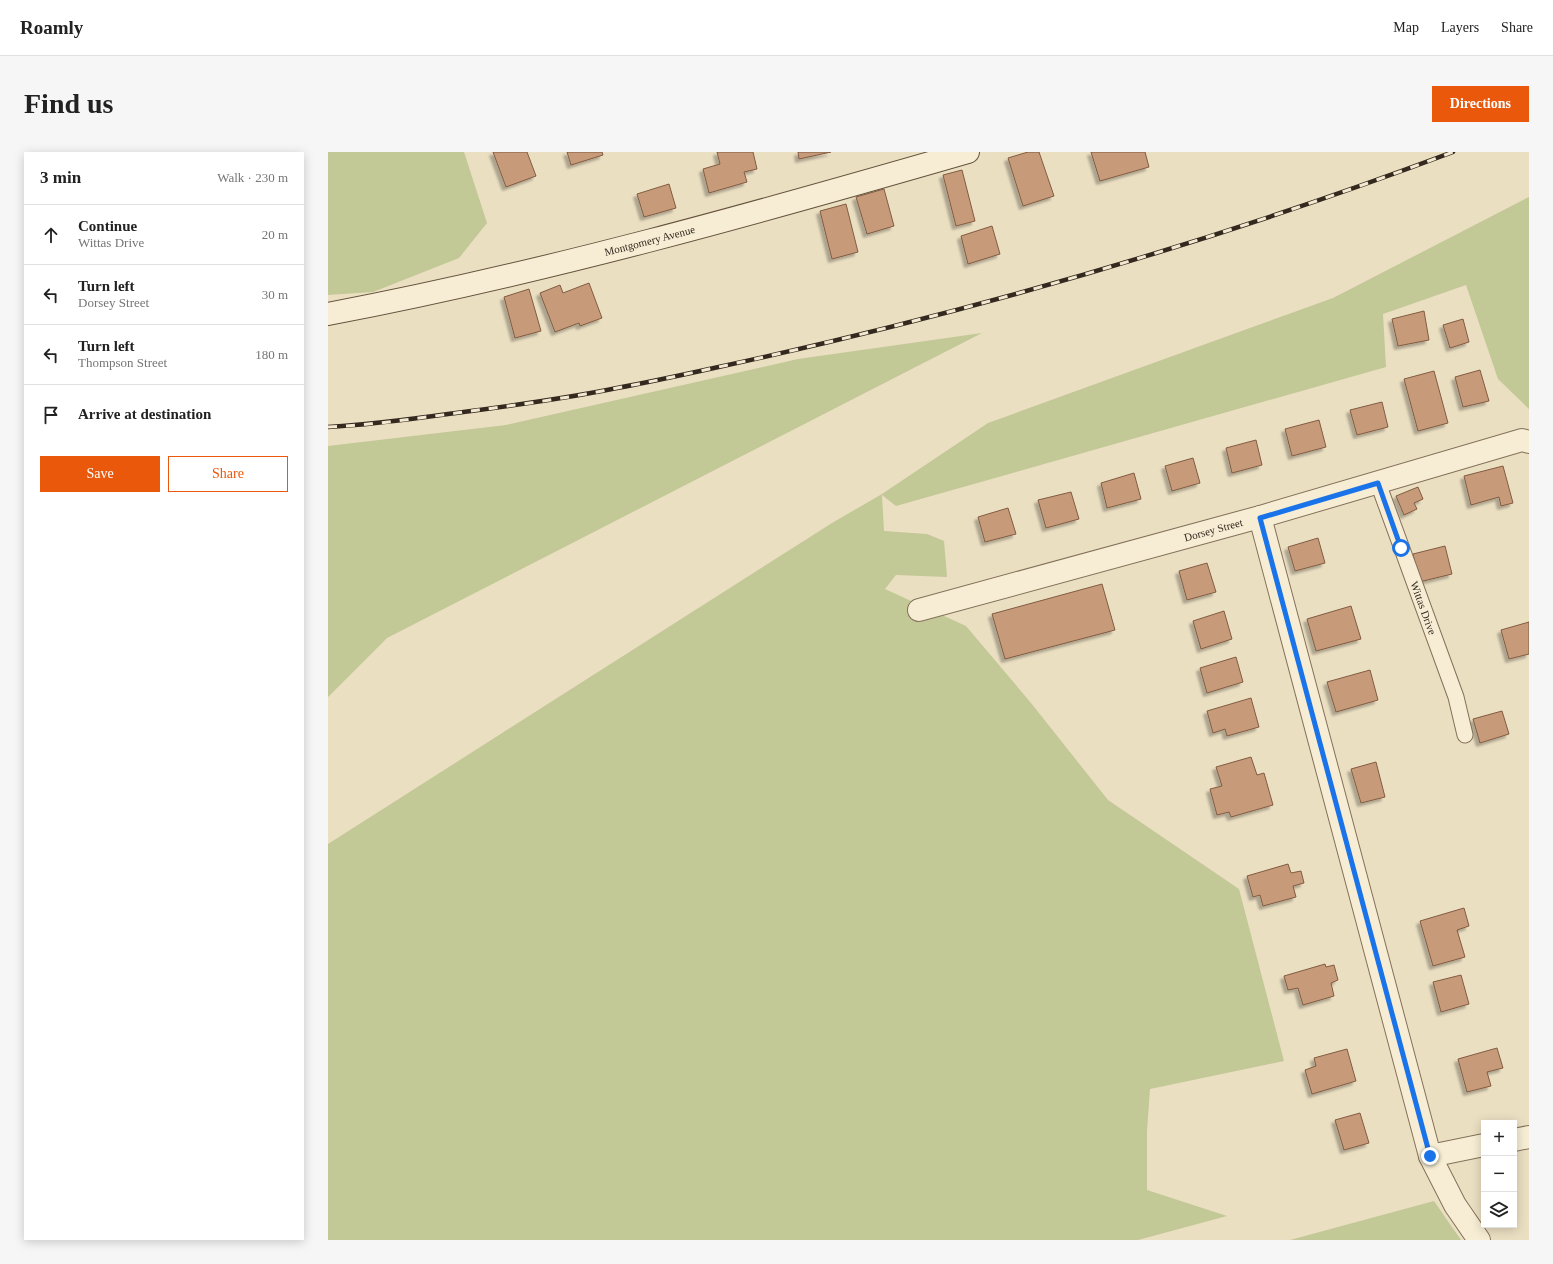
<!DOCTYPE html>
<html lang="en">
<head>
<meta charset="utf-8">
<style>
  :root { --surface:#fff; --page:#f6f6f6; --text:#222; --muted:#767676; --line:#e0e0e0; --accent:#ea580c }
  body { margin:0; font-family:Georgia,serif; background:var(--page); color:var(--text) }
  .controls { position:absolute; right:12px; bottom:12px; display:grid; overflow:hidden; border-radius:0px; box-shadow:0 2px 10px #0003 }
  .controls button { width:36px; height:36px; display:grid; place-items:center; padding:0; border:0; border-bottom:1px solid var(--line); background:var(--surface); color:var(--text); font:20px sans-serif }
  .stop { position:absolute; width:12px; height:12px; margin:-9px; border:3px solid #1a73e8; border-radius:50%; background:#fff }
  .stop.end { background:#1a73e8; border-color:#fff; box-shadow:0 1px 4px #0008 }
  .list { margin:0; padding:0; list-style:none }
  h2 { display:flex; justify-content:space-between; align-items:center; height:52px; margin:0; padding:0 16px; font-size:17px }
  h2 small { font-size:13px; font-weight:400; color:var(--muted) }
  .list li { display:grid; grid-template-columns:26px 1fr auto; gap:12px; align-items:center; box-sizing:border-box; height:60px; padding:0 16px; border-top:1px solid var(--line) }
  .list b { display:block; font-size:15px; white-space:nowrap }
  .list p { margin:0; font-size:13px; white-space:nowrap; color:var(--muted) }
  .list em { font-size:13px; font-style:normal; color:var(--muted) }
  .actions { display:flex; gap:8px; padding:12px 16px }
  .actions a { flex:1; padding:9px 0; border:1px solid var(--accent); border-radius:0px; text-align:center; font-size:14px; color:var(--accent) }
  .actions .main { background:var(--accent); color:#fff }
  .icon { flex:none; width:22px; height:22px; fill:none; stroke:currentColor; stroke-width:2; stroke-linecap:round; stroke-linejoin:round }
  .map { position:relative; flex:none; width:1201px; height:1088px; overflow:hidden; border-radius:0px }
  header { display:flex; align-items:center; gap:24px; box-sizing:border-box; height:56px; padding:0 20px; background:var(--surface); border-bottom:1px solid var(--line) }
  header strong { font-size:19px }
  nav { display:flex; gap:22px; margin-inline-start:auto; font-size:14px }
  .intro { display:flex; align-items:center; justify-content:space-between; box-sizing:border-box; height:96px; padding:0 24px }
  h1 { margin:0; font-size:28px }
  .button { padding:10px 18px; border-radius:0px; background:var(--accent); color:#fff; font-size:14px; font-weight:700 }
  main { display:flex; gap:24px; padding:0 24px }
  aside { flex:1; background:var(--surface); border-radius:0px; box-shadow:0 2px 10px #0003 }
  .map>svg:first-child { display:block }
</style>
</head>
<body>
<header>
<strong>Roamly</strong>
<nav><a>Map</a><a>Layers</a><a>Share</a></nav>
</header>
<div class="intro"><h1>Find us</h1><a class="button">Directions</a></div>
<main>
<aside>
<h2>3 min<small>Walk · 230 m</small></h2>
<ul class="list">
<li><svg class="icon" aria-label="ahead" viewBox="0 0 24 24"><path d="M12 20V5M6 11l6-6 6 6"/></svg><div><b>Continue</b><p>Wittas Drive</p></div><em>20 m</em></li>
<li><svg class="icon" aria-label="left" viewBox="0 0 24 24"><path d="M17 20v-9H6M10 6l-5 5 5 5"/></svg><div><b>Turn left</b><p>Dorsey Street</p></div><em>30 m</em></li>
<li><svg class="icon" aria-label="left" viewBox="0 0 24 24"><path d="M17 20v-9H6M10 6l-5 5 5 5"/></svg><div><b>Turn left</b><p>Thompson Street</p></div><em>180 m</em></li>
<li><svg class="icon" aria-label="arrive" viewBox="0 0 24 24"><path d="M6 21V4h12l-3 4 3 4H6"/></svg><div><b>Arrive at destination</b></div></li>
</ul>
<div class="actions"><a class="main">Save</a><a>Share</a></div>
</aside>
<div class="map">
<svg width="1201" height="1088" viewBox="0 0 1201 1088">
  <defs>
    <filter id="shadow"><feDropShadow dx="-3.5" dy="3.5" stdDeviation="1" flood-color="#0004"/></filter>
  </defs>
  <rect width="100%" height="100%" fill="#ebdfc2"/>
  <g fill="#c2c896">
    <path d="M0,0H136L159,71L131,106L45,140L0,143Z"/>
    <path d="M1201,45V257L1170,227L1138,133L1055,162L1058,215L568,354L554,343L556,379L599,382L616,389L619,425L568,423L557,437L638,474L703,551L780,648L911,737L956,909L822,937L819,979V1038L899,1064L810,1088H0V692L504,371L554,342L660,271L1005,146Z"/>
    <path d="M654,181L59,486L0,545V294L178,273L470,207Z"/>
    <path d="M1106,1049L1133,1088H962Z"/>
  </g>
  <g fill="#c79b7a" stroke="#815b41" filter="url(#shadow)">
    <path d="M165,0H199L208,24L178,35Z"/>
    <path d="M239,0H274L275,3L243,13Z"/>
    <path d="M389,0H425L429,17L416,20L419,30L381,41L375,17L392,12Z"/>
    <path d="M470,0H503L471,7Z"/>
    <path d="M700,0H711L726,44L695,54L680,6Z"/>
    <path d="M763,0H817L821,15L772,29Z"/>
    <path d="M634,18L647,69L628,74L615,23Z"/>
    <path d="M341,32L348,56L316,65L309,42Z"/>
    <path d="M556,37L566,74L539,82L528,45Z"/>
    <path d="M518,52L530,100L504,107L492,59Z"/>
    <path d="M664,74L672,102L640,112L633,84Z"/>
    <path d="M261,131L274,166L252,174L251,171L227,180L212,141L232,133L235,141Z"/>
    <path d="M201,137L213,179L187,186L176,145Z"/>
    <path d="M1096,159L1101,188L1070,194L1064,167Z"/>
    <path d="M1135,167L1141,190L1122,196L1115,173Z"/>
    <path d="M1152,218L1161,249L1135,255L1127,225Z"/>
    <path d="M1106,219L1120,271L1090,279L1076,227Z"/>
    <path d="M1054,250L1060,275L1029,283L1022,258Z"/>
    <path d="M991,268L998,295L964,304L957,277Z"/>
    <path d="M928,288L934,313L904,321L898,296Z"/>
    <path d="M865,306L872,331L844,339L837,314Z"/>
    <path d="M1175,314L1185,351L1173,354L1171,345L1143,353L1136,324Z"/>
    <path d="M806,321L813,347L779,356L773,331Z"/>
    <path d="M1090,335L1095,347L1086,351L1089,357L1076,363L1068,344Z"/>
    <path d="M743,340L751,367L718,376L710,348Z"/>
    <path d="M680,356L688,382L657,390L650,365Z"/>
    <path d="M990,386L997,411L967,419L960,395Z"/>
    <path d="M1117,394L1124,422L1091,430L1085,402Z"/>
    <path d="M879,411L888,440L859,448L851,419Z"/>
    <path d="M774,432L787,478L677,507L664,462Z"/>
    <path d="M1023,454L1033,487L988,499L979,467Z"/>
    <path d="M896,459L904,487L873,497L865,469Z"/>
    <path d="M1201,470V502L1181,507L1173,478Z"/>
    <path d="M908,505L915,530L879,541L872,516Z"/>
    <path d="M1042,518L1050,548L1008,560L999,530Z"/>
    <path d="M923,546L931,575L899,584L897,577L885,581L879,559Z"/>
    <path d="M1174,559L1181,582L1152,591L1145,567Z"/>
    <path d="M923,605L929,623L936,621L945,653L903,665L901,660L889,663L882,637L894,634L888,615Z"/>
    <path d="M1048,610L1057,645L1033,651L1023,617Z"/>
    <path d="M960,712L963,721L973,719L976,731L965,734L968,745L935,754L932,743L925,745L919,724Z"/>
    <path d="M1136,756L1141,774L1129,778L1137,805L1105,814L1092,769Z"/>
    <path d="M997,812L998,815L1006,813L1010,828L1003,831L1006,844L975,853L970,836L960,838L956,824Z"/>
    <path d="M1133,823L1141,852L1113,860L1105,830Z"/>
    <path d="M1169,896L1175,916L1159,920L1163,934L1139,940L1130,907Z"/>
    <path d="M1019,897L1028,929L984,942L977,918L988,914L986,906Z"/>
    <path d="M1032,961L1041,991L1016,998L1007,968Z"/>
  </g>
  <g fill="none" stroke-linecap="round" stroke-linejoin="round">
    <defs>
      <g id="lane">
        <path id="s1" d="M1050,331L1128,545L1137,583"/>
      </g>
      <g id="street">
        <path d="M932,365L1102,1004L1127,1053L1151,1088"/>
        <path id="s2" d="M591,458L932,365L1194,288L1201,290"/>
        <path d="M1186,988L1201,985"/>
        <path d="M1102,1004L1156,993"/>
      </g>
      <g id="secondary">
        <path id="s3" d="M0,162C216,121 429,61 640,0"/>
      </g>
    </defs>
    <use href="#lane" stroke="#84715a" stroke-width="17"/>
    <use href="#street" stroke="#84715a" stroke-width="24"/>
    <use href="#secondary" stroke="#65523d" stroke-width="24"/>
    <use href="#lane" stroke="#f6edd4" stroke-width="15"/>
    <use href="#street" stroke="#f6edd4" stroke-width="22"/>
    <use href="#secondary" stroke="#f6edd4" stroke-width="22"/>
    <defs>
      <path id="rail" d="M0,275C43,273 85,267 128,261C181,254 236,247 289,236C322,230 354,223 386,216C637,162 885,90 1125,0"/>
    </defs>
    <use href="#rail" stroke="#34291e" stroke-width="4.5"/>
    <use href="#rail" stroke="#f3e9d1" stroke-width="3" stroke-dasharray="9" stroke-linecap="butt"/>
  </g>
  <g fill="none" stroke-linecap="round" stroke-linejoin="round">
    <path stroke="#1a73e8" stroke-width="5" d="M1073,396L1050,331L932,366L1102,1004"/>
  </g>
  <g text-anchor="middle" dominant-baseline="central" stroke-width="4" stroke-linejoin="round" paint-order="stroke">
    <g font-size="11" fill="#34291e" stroke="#f3e9d1">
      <text stroke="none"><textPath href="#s3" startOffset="330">Montgomery Avenue</textPath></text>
      <text stroke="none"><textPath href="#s2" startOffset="305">Dorsey Street</textPath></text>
      <text stroke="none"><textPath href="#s1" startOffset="133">Wittas Drive</textPath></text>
    </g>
  </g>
</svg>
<div class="controls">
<button>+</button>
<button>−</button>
<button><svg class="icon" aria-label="layers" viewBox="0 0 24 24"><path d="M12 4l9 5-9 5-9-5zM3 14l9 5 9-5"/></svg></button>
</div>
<div class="stop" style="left:1073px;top:396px"></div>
<div class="stop end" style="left:1102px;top:1004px"></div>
</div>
</main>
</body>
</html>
